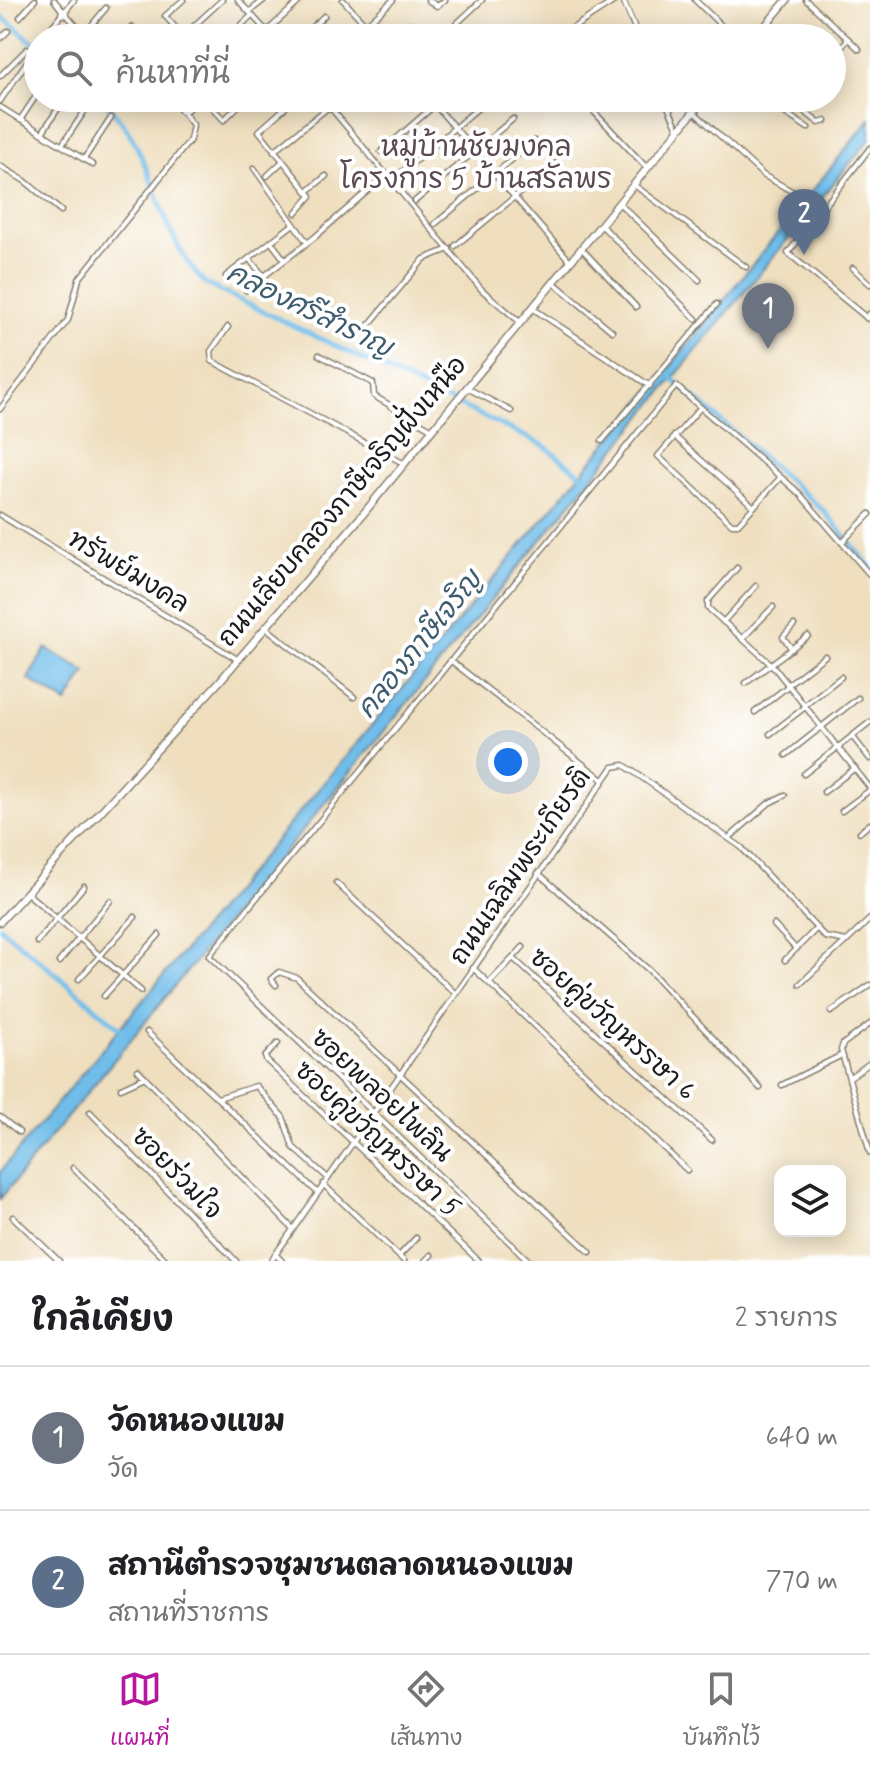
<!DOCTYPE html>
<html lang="th">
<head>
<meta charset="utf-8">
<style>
  :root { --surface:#fff; --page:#f6f6f6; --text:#202124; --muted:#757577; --line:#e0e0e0; --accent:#b5179e }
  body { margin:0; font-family:Mynerve,"Playpen Sans Thai",sans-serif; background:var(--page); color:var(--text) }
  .controls { position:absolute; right:24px; bottom:24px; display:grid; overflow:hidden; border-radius:16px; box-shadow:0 4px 20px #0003 }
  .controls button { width:72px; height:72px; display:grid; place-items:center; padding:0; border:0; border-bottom:2px solid var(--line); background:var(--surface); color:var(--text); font:40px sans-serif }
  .you { position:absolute; left:508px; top:762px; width:28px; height:28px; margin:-20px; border:6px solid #fff; border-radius:50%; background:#1a73e8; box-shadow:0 0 0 12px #1a73e833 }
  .badge { display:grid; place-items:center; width:52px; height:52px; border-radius:50%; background:var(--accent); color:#fff; font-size:26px; font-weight:700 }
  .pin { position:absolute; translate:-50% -66px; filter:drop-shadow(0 2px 4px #0008) }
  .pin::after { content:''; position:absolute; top:42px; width:28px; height:24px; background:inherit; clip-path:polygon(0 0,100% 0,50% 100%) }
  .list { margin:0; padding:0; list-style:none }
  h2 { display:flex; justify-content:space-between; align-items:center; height:104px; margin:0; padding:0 32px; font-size:34px }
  h2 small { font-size:26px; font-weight:400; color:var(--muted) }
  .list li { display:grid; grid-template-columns:52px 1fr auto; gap:24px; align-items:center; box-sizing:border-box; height:144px; padding:0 32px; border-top:2px solid var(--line) }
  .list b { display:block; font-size:30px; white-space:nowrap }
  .list p { margin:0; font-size:26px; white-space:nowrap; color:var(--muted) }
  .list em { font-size:26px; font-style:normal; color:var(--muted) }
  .icon { flex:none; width:44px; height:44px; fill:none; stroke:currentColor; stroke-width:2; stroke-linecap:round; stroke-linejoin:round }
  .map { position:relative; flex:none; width:870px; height:1261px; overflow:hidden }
  .search { position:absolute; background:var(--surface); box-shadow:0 4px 20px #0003; left:24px; right:24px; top:24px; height:88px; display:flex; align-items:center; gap:20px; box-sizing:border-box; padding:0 28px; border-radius:44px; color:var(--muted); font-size:30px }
  .sheet { height:392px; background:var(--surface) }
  nav { display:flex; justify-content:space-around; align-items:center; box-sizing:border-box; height:112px; border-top:2px solid var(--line); background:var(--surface); font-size:22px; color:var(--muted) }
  nav a { display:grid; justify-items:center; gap:4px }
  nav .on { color:var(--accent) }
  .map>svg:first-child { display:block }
</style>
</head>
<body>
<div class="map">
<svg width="870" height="1261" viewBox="0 0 870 1261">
  <rect width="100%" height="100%" fill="#fff"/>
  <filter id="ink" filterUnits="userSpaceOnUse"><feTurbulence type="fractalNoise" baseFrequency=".0125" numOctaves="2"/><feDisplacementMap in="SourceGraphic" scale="16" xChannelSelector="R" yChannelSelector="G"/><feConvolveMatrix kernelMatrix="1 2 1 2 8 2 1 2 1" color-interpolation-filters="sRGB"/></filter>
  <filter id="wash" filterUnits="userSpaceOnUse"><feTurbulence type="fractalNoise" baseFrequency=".006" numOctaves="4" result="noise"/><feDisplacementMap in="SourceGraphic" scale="32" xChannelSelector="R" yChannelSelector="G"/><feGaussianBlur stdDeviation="1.8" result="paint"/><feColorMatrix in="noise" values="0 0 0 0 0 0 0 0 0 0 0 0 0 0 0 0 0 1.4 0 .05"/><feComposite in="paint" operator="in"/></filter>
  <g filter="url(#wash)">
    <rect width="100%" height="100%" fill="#efdfbf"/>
    <g fill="#70bdea" stroke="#466c83" stroke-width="2">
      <path d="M870,119V139L0,1199V1172L669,368Z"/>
      <path d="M46,648L86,672L67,703L28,679Z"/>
    </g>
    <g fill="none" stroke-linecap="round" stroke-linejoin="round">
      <g stroke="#70bdea" stroke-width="5">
        <path d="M0,15L38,46"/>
        <path d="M100,98C159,149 152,231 206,284L543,445L583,476"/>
        <path d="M670,377L824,511L870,567"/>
        <path d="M0,927L122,1030"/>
      </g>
    </g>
  </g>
  <g filter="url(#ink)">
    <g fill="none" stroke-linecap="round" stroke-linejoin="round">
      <defs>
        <g id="minor">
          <path d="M54,0L62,10"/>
          <path d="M183,0L165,16L185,38"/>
          <path d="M238,0L273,38"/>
          <path d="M343,0L378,38"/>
          <path d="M428,0L437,6L445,0"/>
          <path d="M623,0L639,38"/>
          <path d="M695,0L734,38"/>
          <path d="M806,0L859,49"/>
          <path d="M62,10L66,11L65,15L61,14Z"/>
          <path d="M66,10L74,0"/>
          <path d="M249,12L264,0"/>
          <path d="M66,14L87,38"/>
          <path d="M20,17L35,0"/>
          <path d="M410,24L424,38"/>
          <path d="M366,25L393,0"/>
          <path d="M452,28L482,0"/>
          <path d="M267,31L301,0"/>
          <path d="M562,35L616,0"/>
          <path d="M183,36L222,0"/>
          <path d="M43,38L62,14"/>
          <path d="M81,38L106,8"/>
          <path d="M122,38L132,27"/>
          <path d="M154,38L155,37"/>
          <path d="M228,38L252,15"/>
          <path d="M300,38L324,16"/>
          <path d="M0,39L8,31"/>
          <path d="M836,54L848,39"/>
          <path d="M0,76L27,49L33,53L0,101"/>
          <path d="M167,98L187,116"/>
          <path d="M203,98L224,120L246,98"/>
          <path d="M296,98L259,131L311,196L296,213"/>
          <path d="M581,98L647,168"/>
          <path d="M664,98L679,131"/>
          <path d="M762,98L808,128"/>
          <path d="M787,98L819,123L826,121"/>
          <path d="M388,104L395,98"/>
          <path d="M435,105L570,261"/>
          <path d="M0,107L93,165"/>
          <path d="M330,107L482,290L520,322"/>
          <path d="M184,112L203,98"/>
          <path d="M694,112L763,175L797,194"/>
          <path d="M20,120L38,93"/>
          <path d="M42,133L65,98"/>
          <path d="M62,145L92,100"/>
          <path d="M274,151L340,98"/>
          <path d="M381,152L443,98"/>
          <path d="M84,159L111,118"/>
          <path d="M0,166L25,181L61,211"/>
          <path d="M254,168L306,241"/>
          <path d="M267,176L283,161"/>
          <path d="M395,178L490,98"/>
          <path d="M634,185L746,267"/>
          <path d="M308,191L326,176"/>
          <path d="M415,201L513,119"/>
          <path d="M620,204L699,280"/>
          <path d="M435,224L534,141"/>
          <path d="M601,225L696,319"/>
          <path d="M271,242L284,259"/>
          <path d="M455,246L556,163"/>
          <path d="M581,248L636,307"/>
          <path d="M249,259L263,275"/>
          <path d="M853,268L870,284"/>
          <path d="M226,276L291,226"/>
          <path d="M553,282L612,331"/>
          <path d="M246,290L315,237L387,174"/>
          <path d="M532,308L650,386"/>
          <path d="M867,318L788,253L870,148"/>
          <path d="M368,326L424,259L449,249"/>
          <path d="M228,327L211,351L212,361L403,463"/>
          <path d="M319,355L373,383L374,396L431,429"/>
          <path d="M467,388L511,411"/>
          <path d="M700,408L658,456L732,524H738L780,478"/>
          <path d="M0,409L68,320L79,279L190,140L193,125L172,98"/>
          <path d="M674,436L754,507"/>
          <path d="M602,441L717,304"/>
          <path d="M0,515L237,659"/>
          <path d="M842,542L870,514"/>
          <path d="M737,568L708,601V608L773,666L870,788"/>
          <path d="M723,622L756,586"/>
          <path d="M265,627L354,697"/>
          <path d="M742,639L773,607"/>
          <path d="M792,649L783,637L794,625"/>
          <path d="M450,660L602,779"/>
          <path d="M746,683L808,636"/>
          <path d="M787,685L825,656"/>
          <path d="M804,706L841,677"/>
          <path d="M755,712L788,686"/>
          <path d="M770,734L804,708"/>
          <path d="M852,736L870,759"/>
          <path d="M786,755L858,698"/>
          <path d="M804,774L870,722"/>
          <path d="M824,792L855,768"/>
          <path d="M842,811L870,790"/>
          <path d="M860,832L870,824"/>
          <path d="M729,838L769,803L785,795"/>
          <path d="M538,873L650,971L760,1088"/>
          <path d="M336,883L456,994"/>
          <path d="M27,893L141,991"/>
          <path d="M774,925L796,949"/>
          <path d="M37,942L84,886"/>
          <path d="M513,958L523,947"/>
          <path d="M785,960L816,929"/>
          <path d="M59,962L110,901"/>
          <path d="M473,968L687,1170"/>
          <path d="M79,979L135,917"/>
          <path d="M490,982L513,958L712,1140"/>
          <path d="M800,984L845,942"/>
          <path d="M276,985L271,979L279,972L297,978L590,1252"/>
          <path d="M104,996L159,935"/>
          <path d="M831,1012L870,985"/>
          <path d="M870,1024L843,1044L841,1050L870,1153"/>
          <path d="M147,1032L317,1192"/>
          <path d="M278,1043L265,1057L267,1061L479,1261"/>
          <path d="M138,1070L293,1229"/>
          <path d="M850,1077L870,1063"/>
          <path d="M782,1085L842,1055"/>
          <path d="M121,1088L145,1077"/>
          <path d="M218,1098L256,1086L283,1117L293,1147L328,1178"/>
          <path d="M90,1112L236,1261"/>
          <path d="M0,1117L19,1132"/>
          <path d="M73,1168L167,1261"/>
          <path d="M323,1184L404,1261"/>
          <path d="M13,1217L59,1261"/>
          <path d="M275,1254L282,1261"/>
          <path d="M399,1256L416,1238"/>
          <path d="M271,1261L613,767L624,765L741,847L825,937L847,941L870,919"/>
          <path d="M425,1261L431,1255"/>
          <path d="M529,1261L209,956L676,386L799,493L870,575"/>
        </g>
        <path id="tertiary" d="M867,318L870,314"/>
        <g id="secondary">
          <path d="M755,38L787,0"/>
          <path d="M0,922L219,682L359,519L705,98"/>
        </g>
      </defs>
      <use href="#minor" stroke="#867e6e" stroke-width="7"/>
      <use href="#tertiary" stroke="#867e6e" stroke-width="8"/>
      <use href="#secondary" stroke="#867e6e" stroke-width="9"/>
      <use href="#minor" stroke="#fff" stroke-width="4"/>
      <use href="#tertiary" stroke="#fff" stroke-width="5"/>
      <use href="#secondary" stroke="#fff" stroke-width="6"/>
    </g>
  </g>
  <g text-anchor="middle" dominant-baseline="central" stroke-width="8" stroke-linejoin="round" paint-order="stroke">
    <g font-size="26" fill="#1c1c1c" stroke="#fff">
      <text transform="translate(343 502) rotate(-50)">ถนนเลียบคลองภาษีเจริญฝั่งเหนือ</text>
      <text transform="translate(128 572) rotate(31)">ทรัพย์มงคล</text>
      <text transform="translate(521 867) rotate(-56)">ถนนเฉลิมพระเกียรติ</text>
      <text transform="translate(612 1025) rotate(42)">ซอยคู่ขวัญหรรษา 6</text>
      <text transform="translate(381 1096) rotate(43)">ซอยพลอยไพลิน</text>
      <text transform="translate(377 1140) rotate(43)">ซอยคู่ขวัญหรรษา 5</text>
      <text transform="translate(176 1174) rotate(46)">ซอยร่วมใจ</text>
    </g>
    <g font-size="28" fill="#5c4a51" stroke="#fff">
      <text x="476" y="148">หมู่บ้านชัยมงคล<tspan x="476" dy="32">โครงการ 5 บ้านสรัลพร</tspan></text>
    </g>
    <g font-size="28" font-style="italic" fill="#3e5c6e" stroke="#fff">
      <text transform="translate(309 311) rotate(26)">คลองศรีสำราญ</text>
      <text transform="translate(420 645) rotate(-51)">คลองภาษีเจริญ</text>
    </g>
  </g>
</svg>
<div class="controls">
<button><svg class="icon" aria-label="layers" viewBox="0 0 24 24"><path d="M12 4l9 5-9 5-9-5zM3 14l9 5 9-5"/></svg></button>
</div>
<div class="you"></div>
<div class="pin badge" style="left:768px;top:349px;background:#6b7280">1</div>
<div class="pin badge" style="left:804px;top:255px;background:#5c6f8a">2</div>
<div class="search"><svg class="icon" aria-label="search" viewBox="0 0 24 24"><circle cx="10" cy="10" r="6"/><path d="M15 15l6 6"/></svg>ค้นหาที่นี่</div>
</div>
<section class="sheet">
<h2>ใกล้เคียง<small>2 รายการ</small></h2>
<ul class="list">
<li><span class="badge" style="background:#6b7280">1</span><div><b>วัดหนองแขม</b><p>วัด</p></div><em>640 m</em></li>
<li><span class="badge" style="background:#5c6f8a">2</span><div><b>สถานีตำรวจชุมชนตลาดหนองแขม</b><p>สถานที่ราชการ</p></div><em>770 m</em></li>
</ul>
</section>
<nav>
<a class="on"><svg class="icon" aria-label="map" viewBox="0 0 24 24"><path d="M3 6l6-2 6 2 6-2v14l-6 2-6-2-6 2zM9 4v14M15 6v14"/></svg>แผนที่</a>
<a><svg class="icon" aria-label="directions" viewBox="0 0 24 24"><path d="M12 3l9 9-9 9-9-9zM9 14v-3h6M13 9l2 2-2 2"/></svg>เส้นทาง</a>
<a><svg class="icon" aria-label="saved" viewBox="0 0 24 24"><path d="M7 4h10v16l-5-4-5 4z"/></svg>บันทึกไว้</a>
</nav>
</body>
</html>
